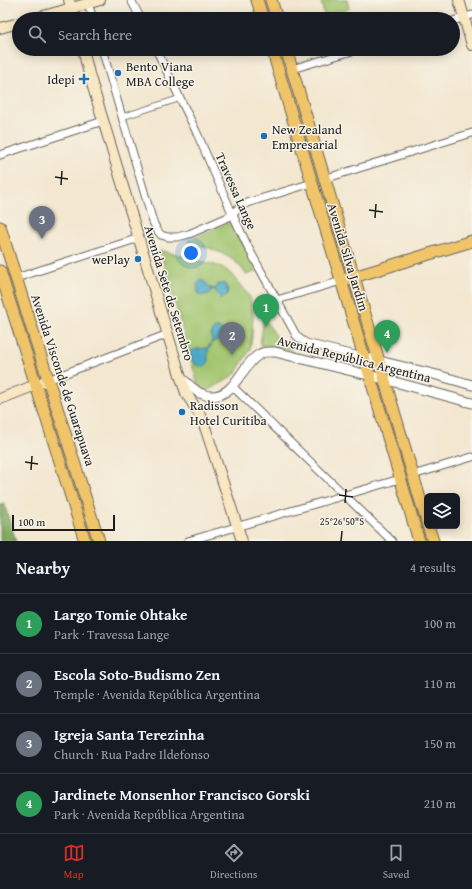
<!DOCTYPE html>
<html lang="en">
<head>
<meta charset="utf-8">
<style>
  :root { --surface:#171b24; --page:#20242c; --text:#f1f3f6; --muted:#9ea1a6; --line:#363941; --accent:#d93025 }
  body { margin:0; font-family:"Gentium Book Plus",serif; background:var(--page); color:var(--text) }
  .controls { position:absolute; right:12px; bottom:12px; display:grid; overflow:hidden; border-radius:6px; box-shadow:0 2px 10px #0003 }
  .controls button { width:36px; height:36px; display:grid; place-items:center; padding:0; border:0; border-bottom:1px solid var(--line); background:var(--surface); color:var(--text); font:20px sans-serif }
  .scale { position:absolute; left:12px; bottom:10px; width:103px; box-sizing:border-box; padding-left:4px; border:2px solid #1c1c1c; border-top:0; font-size:11px; line-height:14px; white-space:nowrap; color:#1c1c1c; -webkit-text-stroke:3px #f7f3e8; paint-order:stroke }
  .you { position:absolute; left:191px; top:253px; width:14px; height:14px; margin:-10px; border:3px solid #fff; border-radius:50%; background:#1a73e8; box-shadow:0 0 0 6px #1a73e833 }
  .badge { display:grid; place-items:center; width:26px; height:26px; border-radius:50%; background:var(--accent); color:#fff; font-size:13px; font-weight:700 }
  .pin { position:absolute; translate:-50% -33px; filter:drop-shadow(0 1px 2px #0008) }
  .pin::after { content:''; position:absolute; top:21px; width:14px; height:12px; background:inherit; clip-path:polygon(0 0,100% 0,50% 100%) }
  .list { margin:0; padding:0; list-style:none }
  h2 { display:flex; justify-content:space-between; align-items:center; height:52px; margin:0; padding:0 16px; font-size:17px }
  h2 small { font-size:13px; font-weight:400; color:var(--muted) }
  .list li { display:grid; grid-template-columns:26px 1fr auto; gap:12px; align-items:center; box-sizing:border-box; height:60px; padding:0 16px; border-top:1px solid var(--line) }
  .list b { display:block; font-size:15px; white-space:nowrap }
  .list p { margin:0; font-size:13px; white-space:nowrap; color:var(--muted) }
  .list em { font-size:13px; font-style:normal; color:var(--muted) }
  .icon { flex:none; width:22px; height:22px; fill:none; stroke:currentColor; stroke-width:2; stroke-linecap:round; stroke-linejoin:round }
  .map { position:relative; flex:none; width:472px; height:541px; overflow:hidden }
  .search { position:absolute; background:var(--surface); box-shadow:0 2px 10px #0003; left:12px; right:12px; top:12px; height:44px; display:flex; align-items:center; gap:10px; box-sizing:border-box; padding:0 14px; border-radius:22px; color:var(--muted); font-size:15px }
  .sheet { height:292px; background:var(--surface) }
  nav { display:flex; justify-content:space-around; align-items:center; box-sizing:border-box; height:56px; border-top:1px solid var(--line); background:var(--surface); font-size:11px; color:var(--muted) }
  nav a { display:grid; justify-items:center; gap:2px }
  nav .on { color:var(--accent) }
  .map>svg:first-child { display:block }
</style>
</head>
<body>
<div class="map">
<svg width="472" height="541" viewBox="0 0 472 541">
  <rect width="100%" height="100%" fill="#f7f3e8"/>
  <filter id="ink" filterUnits="userSpaceOnUse"><feTurbulence type="fractalNoise" baseFrequency=".025" numOctaves="2"/><feDisplacementMap in="SourceGraphic" scale="8" xChannelSelector="R" yChannelSelector="G"/><feConvolveMatrix kernelMatrix="1 2 1 2 8 2 1 2 1" color-interpolation-filters="sRGB"/></filter>
  <filter id="wash" filterUnits="userSpaceOnUse"><feTurbulence type="fractalNoise" baseFrequency=".012" numOctaves="4" result="noise"/><feDisplacementMap in="SourceGraphic" scale="16" xChannelSelector="R" yChannelSelector="G"/><feGaussianBlur stdDeviation="0.9" result="paint"/><feColorMatrix in="noise" values="0 0 0 0 0 0 0 0 0 0 0 0 0 0 0 0 0 1.4 0 .05"/><feComposite in="paint" operator="in"/></filter>
  <g filter="url(#wash)">
    <rect width="100%" height="100%" fill="#f3e7d0"/>
    <g fill="#a1c46d" stroke="#5e7044">
      <path d="M321,0H347L349,9L324,15Z"/>
      <path d="M229,222L259,270L247,275C244,272 242,268 239,265C225,251 204,247 187,241Z"/>
      <path d="M160,250L222,267L230,273L250,297L253,315L252,336L250,350L235,374L225,381L211,389L203,390L198,385Z"/>
      <path d="M264,318L276,336L292,350L260,345Z"/>
    </g>
    <path fill="#80aa60" stroke="#4e633e" d="M4,504L16,541H0V505Z"/>
    <g fill="#49a8c8" stroke="#326272">
      <path d="M201,280L205,282L210,288L216,289L218,284H225L228,290L227,295L225,297L220,298L216,291L212,289L209,294L201,296L198,294L197,284Z"/>
      <path d="M215,328H219L222,332L231,335L233,331L236,329L241,330L243,338L240,342H236L231,337L222,334L221,338L213,342L208,350V363L204,367C194,365 190,362 191,351L197,349L207,348L212,342C211,336 210,332 215,328Z"/>
    </g>
  </g>
  <g filter="url(#ink)">
    <g fill="none" stroke-linecap="round" stroke-linejoin="round">
      <defs>
        <path id="pedestrian" d="M122,117L181,98"/>
        <g id="minor">
          <path d="M131,0L141,19"/>
          <path d="M88,3L93,19"/>
          <path d="M453,21L472,15"/>
          <path d="M102,49L153,222L157,230L161,235L168,237H177L189,234L233,215L239,207L247,203L312,183"/>
          <path d="M156,49L196,131L232,213L249,249L296,335L300,339L306,343L363,357"/>
          <path d="M292,69L359,49"/>
          <path d="M0,155L103,121"/>
          <path d="M324,179L472,133"/>
          <path d="M16,278L139,238"/>
          <path d="M277,300L341,281"/>
          <path d="M48,380L168,334"/>
          <path d="M232,386L392,541"/>
          <path d="M413,475L472,457"/>
          <path d="M188,541L400,479"/>
        </g>
        <g id="tertiary">
          <path d="M363,357L437,375L472,385"/>
          <path d="M181,378C186,382 192,388 198,392C201,394 205,395 209,396C236,398 240,365 260,354C264,351 270,352 275,352L384,379L472,403"/>
        </g>
        <g id="secondary">
          <path d="M69,0L74,19"/>
          <path d="M459,0L472,45"/>
          <path d="M33,19L100,0"/>
          <path d="M0,28L19,23"/>
          <path d="M83,49L89,74L181,378L186,393L200,415L206,430L242,541"/>
          <path d="M0,399L48,380"/>
        </g>
        <g id="primary">
          <path d="M257,0L263,19"/>
          <path d="M271,0L277,19"/>
          <path d="M272,49L419,541"/>
          <path d="M286,49L427,522"/>
          <path d="M0,227L99,541"/>
          <path d="M0,271L85,541"/>
          <path d="M347,279L472,241"/>
          <path d="M428,526L433,541"/>
        </g>
      </defs>
      <use href="#pedestrian" stroke="#67635b" stroke-width="7"/>
      <use href="#minor" stroke="#67635b" stroke-width="9"/>
      <use href="#tertiary" stroke="#67635b" stroke-width="11"/>
      <use href="#secondary" stroke="#67635b" stroke-width="12"/>
      <use href="#primary" stroke="#67635b" stroke-width="13"/>
      <use href="#pedestrian" stroke="#fff" stroke-width="5"/>
      <use href="#minor" stroke="#fff" stroke-width="7"/>
      <use href="#tertiary" stroke="#fff" stroke-width="9"/>
      <use href="#secondary" stroke="#f9e7c3" stroke-width="10"/>
      <use href="#primary" stroke="#f0c469" stroke-width="11"/>
    </g>
  </g>
  <path fill="none" stroke="#1c1c1c" stroke-width="1.5" d="M55,177L68,179M61,185L62,171M369,210L383,212M375,218L376,204M25,462L38,464M31,470L32,456M339,495L353,497M345,503L346,489M341,541L342,531"/>
  <g fill="#1f6fb2" stroke="#f7f3e8" stroke-width="1.5">
    <circle cx="118" cy="73" r="4"/>
    <path d="M82 73h4v4h4v4h-4v4h-4v-4h-4v-4h4z"/>
    <circle cx="264" cy="136" r="4"/>
    <circle cx="138" cy="259" r="4"/>
    <circle cx="182" cy="412" r="4"/>
  </g>
  <g text-anchor="middle" dominant-baseline="central" stroke-width="3" stroke-linejoin="round" paint-order="stroke">
    <g font-size="13" fill="#1c1c1c" stroke="#f7f3e8" text-anchor="start">
      <text x="126" y="66">Bento Viana<tspan x="126" dy="15">MBA College</tspan></text>
      <text x="75" y="79" text-anchor="end">Idepi</text>
      <text x="272" y="129">New Zealand<tspan x="272" dy="15">Empresarial</tspan></text>
      <text x="130" y="259" text-anchor="end">wePlay</text>
      <text x="190" y="405">Radisson<tspan x="190" dy="15">Hotel Curitiba</tspan></text>
    </g>
    <g font-size="13" fill="#1c1c1c" stroke="#f7f3e8">
      <text transform="translate(236 191) rotate(66)">Travessa Lange</text>
      <text transform="translate(348 257) rotate(73)">Avenida Silva Jardim</text>
      <text transform="translate(169 293) rotate(73)">Avenida Sete de Setembro</text>
      <text transform="translate(354 359) rotate(14)">Avenida República Argentina</text>
      <text transform="translate(63 380) rotate(72)">Avenida Visconde de Guarapuava</text>
    </g>
  </g>
  <g font-size="10" text-anchor="middle" fill="#1c1c1c" stroke="#f7f3e8" stroke-width="3" stroke-linejoin="round" paint-order="stroke">
    <text x="342" y="525">25°26'50"S</text>
  </g>
</svg>
<div class="controls">
<button><svg class="icon" aria-label="layers" viewBox="0 0 24 24"><path d="M12 4l9 5-9 5-9-5zM3 14l9 5 9-5"/></svg></button>
</div>
<div class="scale">100 m</div>
<div class="you"></div>
<div class="pin badge" style="left:266px;top:327px;background:#2e9e5b">1</div>
<div class="pin badge" style="left:232px;top:355px;background:#6b7280">2</div>
<div class="pin badge" style="left:42px;top:239px;background:#6b7280">3</div>
<div class="pin badge" style="left:387px;top:353px;background:#2e9e5b">4</div>
<div class="search"><svg class="icon" aria-label="search" viewBox="0 0 24 24"><circle cx="10" cy="10" r="6"/><path d="M15 15l6 6"/></svg>Search here</div>
</div>
<section class="sheet">
<h2>Nearby<small>4 results</small></h2>
<ul class="list">
<li><span class="badge" style="background:#2e9e5b">1</span><div><b>Largo Tomie Ohtake</b><p>Park · Travessa Lange</p></div><em>100 m</em></li>
<li><span class="badge" style="background:#6b7280">2</span><div><b>Escola Soto-Budismo Zen</b><p>Temple · Avenida República Argentina</p></div><em>110 m</em></li>
<li><span class="badge" style="background:#6b7280">3</span><div><b>Igreja Santa Terezinha</b><p>Church · Rua Padre Ildefonso</p></div><em>150 m</em></li>
<li><span class="badge" style="background:#2e9e5b">4</span><div><b>Jardinete Monsenhor Francisco Gorski</b><p>Park · Avenida República Argentina</p></div><em>210 m</em></li>
</ul>
</section>
<nav>
<a class="on"><svg class="icon" aria-label="map" viewBox="0 0 24 24"><path d="M3 6l6-2 6 2 6-2v14l-6 2-6-2-6 2zM9 4v14M15 6v14"/></svg>Map</a>
<a><svg class="icon" aria-label="directions" viewBox="0 0 24 24"><path d="M12 3l9 9-9 9-9-9zM9 14v-3h6M13 9l2 2-2 2"/></svg>Directions</a>
<a><svg class="icon" aria-label="saved" viewBox="0 0 24 24"><path d="M7 4h10v16l-5-4-5 4z"/></svg>Saved</a>
</nav>
</body>
</html>
